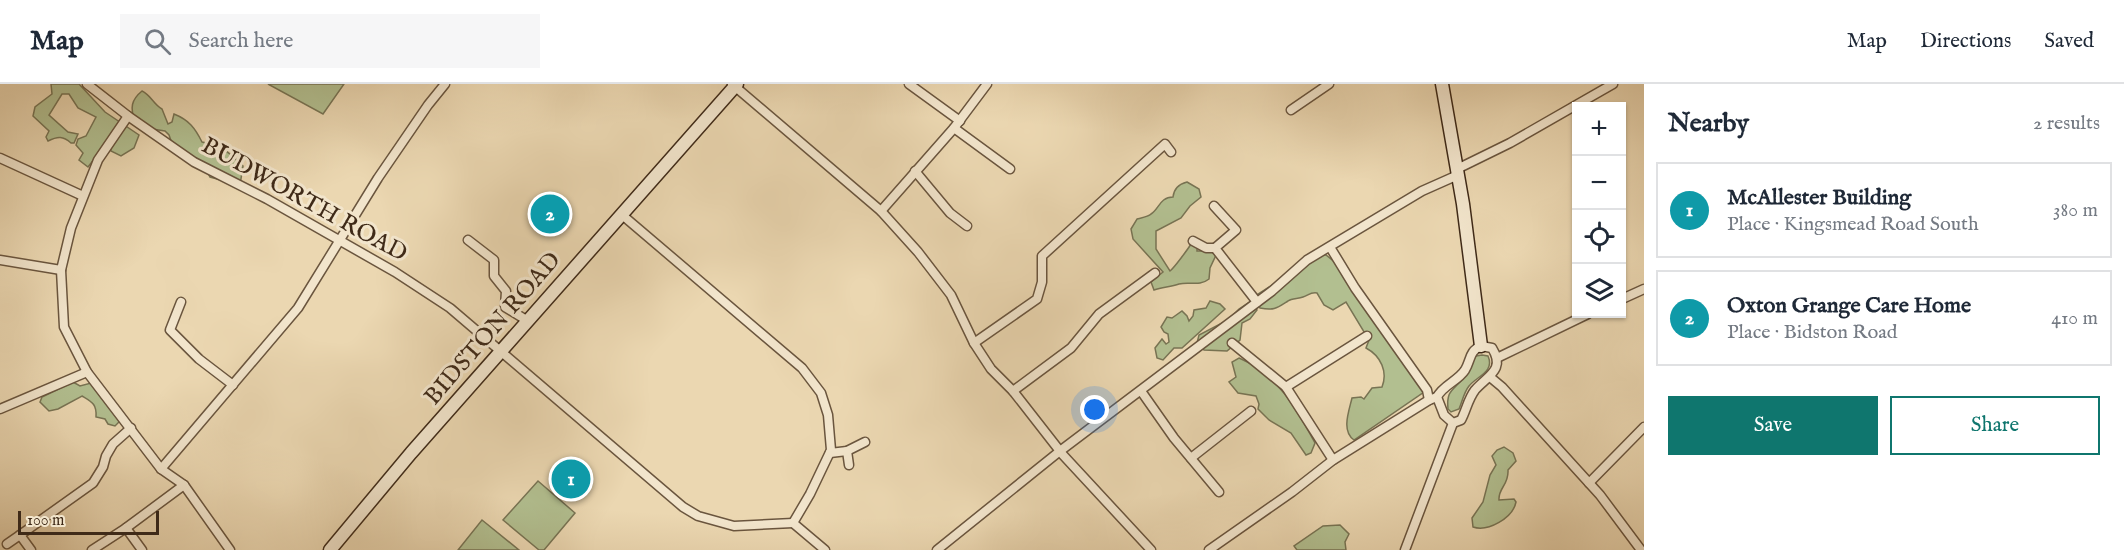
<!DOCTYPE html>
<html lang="en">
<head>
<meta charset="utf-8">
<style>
  :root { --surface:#fff; --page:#f6f6f7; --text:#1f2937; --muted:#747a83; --line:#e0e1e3; --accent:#0f766e }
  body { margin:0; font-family:"IM FELL English",serif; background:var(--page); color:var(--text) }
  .controls { position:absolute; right:18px; top:18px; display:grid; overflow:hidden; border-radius:0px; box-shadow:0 2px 4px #0004 }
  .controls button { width:54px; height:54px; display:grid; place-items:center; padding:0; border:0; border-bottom:2px solid var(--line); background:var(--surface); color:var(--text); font:30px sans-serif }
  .scale { position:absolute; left:18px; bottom:15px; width:141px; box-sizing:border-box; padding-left:6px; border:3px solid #3f2a18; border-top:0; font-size:16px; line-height:21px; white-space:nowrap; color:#3f2a18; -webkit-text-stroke:4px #f2e5cc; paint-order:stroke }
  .you { position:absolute; left:1095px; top:326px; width:21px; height:21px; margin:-15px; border:4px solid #fff; border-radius:50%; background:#1a73e8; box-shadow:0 0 0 9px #1a73e833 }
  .badge { display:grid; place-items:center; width:39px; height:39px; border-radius:50%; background:var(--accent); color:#fff; font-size:20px; font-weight:700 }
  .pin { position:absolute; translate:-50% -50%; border:3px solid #fff; box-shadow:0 2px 6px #0006 }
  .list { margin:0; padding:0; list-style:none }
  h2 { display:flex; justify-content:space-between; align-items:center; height:78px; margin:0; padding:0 24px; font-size:26px }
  h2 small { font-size:20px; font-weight:400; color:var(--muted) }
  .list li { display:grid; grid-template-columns:39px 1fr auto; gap:18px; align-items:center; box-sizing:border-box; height:96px; margin:0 12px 12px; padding:0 12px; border:2px solid var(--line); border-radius:0px }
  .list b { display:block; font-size:22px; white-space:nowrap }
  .list p { margin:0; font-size:20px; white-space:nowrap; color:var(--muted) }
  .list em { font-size:20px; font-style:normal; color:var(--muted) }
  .actions { display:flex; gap:12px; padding:18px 24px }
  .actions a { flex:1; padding:14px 0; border:2px solid var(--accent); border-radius:0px; text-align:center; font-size:21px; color:var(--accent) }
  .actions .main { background:var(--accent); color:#fff }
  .icon { flex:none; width:33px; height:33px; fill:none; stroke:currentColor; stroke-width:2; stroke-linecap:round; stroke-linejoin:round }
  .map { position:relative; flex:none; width:1644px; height:466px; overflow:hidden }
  header { display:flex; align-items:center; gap:36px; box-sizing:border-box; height:84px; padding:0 30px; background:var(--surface); border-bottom:2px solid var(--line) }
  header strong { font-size:28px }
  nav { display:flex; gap:33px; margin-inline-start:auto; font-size:21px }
  .search { width:420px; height:54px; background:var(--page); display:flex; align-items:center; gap:15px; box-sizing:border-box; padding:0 21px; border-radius:0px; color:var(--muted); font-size:22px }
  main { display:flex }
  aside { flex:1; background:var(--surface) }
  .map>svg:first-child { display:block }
</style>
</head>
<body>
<header>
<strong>Map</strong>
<div class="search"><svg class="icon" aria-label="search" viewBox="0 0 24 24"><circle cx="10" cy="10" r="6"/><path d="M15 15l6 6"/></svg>Search here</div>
<nav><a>Map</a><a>Directions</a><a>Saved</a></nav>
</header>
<main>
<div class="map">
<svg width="1644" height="466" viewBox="0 0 1644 466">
  <rect width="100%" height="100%" fill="#ebd7b1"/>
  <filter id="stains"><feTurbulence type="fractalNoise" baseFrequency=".00333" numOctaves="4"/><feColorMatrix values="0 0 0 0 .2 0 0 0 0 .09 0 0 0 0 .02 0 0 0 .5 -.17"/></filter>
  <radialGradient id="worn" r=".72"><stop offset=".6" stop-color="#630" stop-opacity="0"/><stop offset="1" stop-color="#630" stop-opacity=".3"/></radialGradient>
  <g fill="#b2bf90" stroke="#787454" stroke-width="1.5">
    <path d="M51,0H79L105,28L139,51L134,64L121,72L111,67L110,62L95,74L88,83L79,76L83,69L76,61L78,55L86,52L96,33L78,24L69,10H62L49,31L68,48L78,50L74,59H71C63,52 58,52 48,57L46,53L49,47L33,32L35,23L52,10Z"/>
    <path d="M268,0H344L323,30Z"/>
    <path d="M142,7C151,11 153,20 162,25L168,40L172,38L174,30C189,36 195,44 202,58C222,62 229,68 243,82L240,101L210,93L205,83L174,65L169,51L165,47L152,45L147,40L135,37C130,24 131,16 142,7Z"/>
    <path d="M1187,98L1199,105L1201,113L1190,122L1181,134L1156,147V165L1170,187C1174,184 1188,165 1191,160L1197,161V167H1215L1217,169L1210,184L1209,195C1199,203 1190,197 1179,200C1171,203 1163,203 1154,206L1151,198L1163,188L1133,155L1131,145L1137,135C1140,134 1148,133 1151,130C1159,125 1160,113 1173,113C1174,104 1179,100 1187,98Z"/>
    <path d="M1313,169L1326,171L1337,180L1424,308L1354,356C1341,347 1349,327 1352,314L1361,313L1364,315L1372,304L1382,303C1388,288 1381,272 1366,264L1369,256L1346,218L1333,226L1324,221L1317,209C1310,208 1309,211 1303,213C1298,215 1292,214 1288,217C1277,224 1274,227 1260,224L1255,212L1283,194Z"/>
    <path d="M1210,217L1220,220L1225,225L1182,264H1174L1163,276L1157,274L1155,264L1162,255L1166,260L1169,258L1168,250L1164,248L1161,243L1167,233L1172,234L1182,227L1187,232L1189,237L1193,232L1194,226L1206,224Z"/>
    <path d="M1251,217L1257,226L1250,235L1242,239L1240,256L1227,267L1204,266L1197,259L1199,251L1228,236L1239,225Z"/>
    <path d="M1482,271L1488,272C1495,288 1477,292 1469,302C1464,308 1462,318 1459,325L1451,328L1448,325C1446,305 1454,307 1464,293C1469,287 1472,279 1476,272Z"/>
    <path d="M1239,274C1277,290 1296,324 1315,359L1311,369L1306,371L1291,349L1269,336L1258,325L1259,320L1256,312L1238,309L1229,298L1236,293L1232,278Z"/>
    <path d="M73,298L80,302L91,299L121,336L115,342L108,340L105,335L96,333C97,320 92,318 82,312L58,325L49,327L40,318L42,313Z"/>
    <path d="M1504,363L1513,369L1516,377L1508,386C1509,401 1498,404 1499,416L1514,415L1516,418C1513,434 1488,448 1473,443L1472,434L1483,418L1490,391L1496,381L1492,372L1497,366Z"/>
    <path d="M538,397L575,429L544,466H539L503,436Z"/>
    <path d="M482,436L519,466H458Z"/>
    <path d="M1340,441L1349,450L1345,458L1346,466H1297L1294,462L1323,442Z"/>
  </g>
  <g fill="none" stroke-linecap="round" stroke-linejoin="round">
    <defs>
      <g id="street">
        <path d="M87,0L128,32L194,78L267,115L395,188L450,224L683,423L698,432L734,442L793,439"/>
        <path d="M732,0L881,127L918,168L951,211L974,259L991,285L1013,307L1063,371L1151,466"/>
        <path d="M909,0L960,37"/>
        <path d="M1291,26L1329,0"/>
        <path d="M128,32L98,76L71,144L61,186L64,243L87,288L161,385L184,401L230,466"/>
        <path d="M954,44L1010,85"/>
        <path d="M0,74L83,112"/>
        <path d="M1457,85L1510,59L1613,0"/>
        <path d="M915,87L950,129L967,142"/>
        <path d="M1214,122L1236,146L1215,164L1257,218"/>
        <path d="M881,127L954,44L987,0"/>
        <path d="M621,130L802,284L821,309L828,331L831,366L810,410L793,439"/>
        <path d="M468,156L494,176V192L506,207L505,223L528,237"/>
        <path d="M1193,157L1206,164H1215"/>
        <path d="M1330,163L1355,204L1427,306L1429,316"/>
        <path d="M0,176L61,186"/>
        <path d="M1622,215L1644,205"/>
        <path d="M181,218L170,246L199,275L233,301"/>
        <path d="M974,259L1037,215L1042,198V172L1165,60L1171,68"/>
        <path d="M1232,259L1286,303L1333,376"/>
        <path d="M1481,262L1492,264C1506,286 1487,292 1475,306C1468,315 1466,327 1461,336L1453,339L1444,331L1437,313C1443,301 1458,297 1465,286C1471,276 1469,267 1481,262Z"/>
        <path d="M1497,274L1588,230"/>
        <path d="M1490,293L1502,303L1600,411L1641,466"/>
        <path d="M1286,303L1367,252"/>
        <path d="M1013,307L1071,264L1099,230L1155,189"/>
        <path d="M1141,307L1174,354L1219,408"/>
        <path d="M0,325L87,288"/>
        <path d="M847,367L849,381"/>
        <path d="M830,369L847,367L865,358"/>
        <path d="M1191,374L1251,327"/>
        <path d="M161,385L298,224L378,94L428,21L445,0"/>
        <path d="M1589,399L1644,343"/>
        <path d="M793,439L825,466"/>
        <path d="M126,444L142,466"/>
        <path d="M7,460L20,451"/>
        <path d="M31,466L20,451L93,399L103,383L106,372L113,360L131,344"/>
        <path d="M92,466L126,444L184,401"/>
        <path d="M937,466L1060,367L1272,207L1307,176L1422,107L1458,91"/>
        <path d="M1209,466L1292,408L1333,376L1429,316L1437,313"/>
        <path d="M1405,466L1453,339"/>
      </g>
      <g id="secondary">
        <path d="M1442,0L1463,120L1481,262"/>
        <path d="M330,466L411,369L737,0"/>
      </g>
    </defs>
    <use href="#street" stroke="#6a553e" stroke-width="11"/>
    <use href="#secondary" stroke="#3f2a18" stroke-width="15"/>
    <use href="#street" stroke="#f2e5cc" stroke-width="8"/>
    <use href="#secondary" stroke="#f2e5cc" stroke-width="12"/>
  </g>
  <g text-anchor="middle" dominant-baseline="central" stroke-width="6" stroke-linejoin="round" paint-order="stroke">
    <g font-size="24" fill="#3f2a18" stroke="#f2e5cc">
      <text transform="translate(304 116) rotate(29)">BUDWORTH ROAD</text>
      <text transform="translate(493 245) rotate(-49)">BIDSTON ROAD</text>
    </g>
  </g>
  <rect width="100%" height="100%" filter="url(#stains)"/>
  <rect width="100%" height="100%" fill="url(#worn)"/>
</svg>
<div class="controls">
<button>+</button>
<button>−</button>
<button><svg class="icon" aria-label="locate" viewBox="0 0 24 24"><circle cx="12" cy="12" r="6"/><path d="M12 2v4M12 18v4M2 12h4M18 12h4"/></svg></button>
<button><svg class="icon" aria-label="layers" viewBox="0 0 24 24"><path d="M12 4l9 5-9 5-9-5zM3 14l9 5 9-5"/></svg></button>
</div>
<div class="scale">100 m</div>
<div class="you"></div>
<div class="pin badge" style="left:571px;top:395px;background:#0f9aa8">1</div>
<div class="pin badge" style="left:550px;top:130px;background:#0f9aa8">2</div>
</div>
<aside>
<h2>Nearby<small>2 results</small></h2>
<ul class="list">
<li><span class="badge" style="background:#0f9aa8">1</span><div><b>McAllester Building</b><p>Place · Kingsmead Road South</p></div><em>380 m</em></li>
<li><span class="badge" style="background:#0f9aa8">2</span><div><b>Oxton Grange Care Home</b><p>Place · Bidston Road</p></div><em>410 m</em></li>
</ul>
<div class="actions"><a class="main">Save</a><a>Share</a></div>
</aside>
</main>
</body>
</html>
